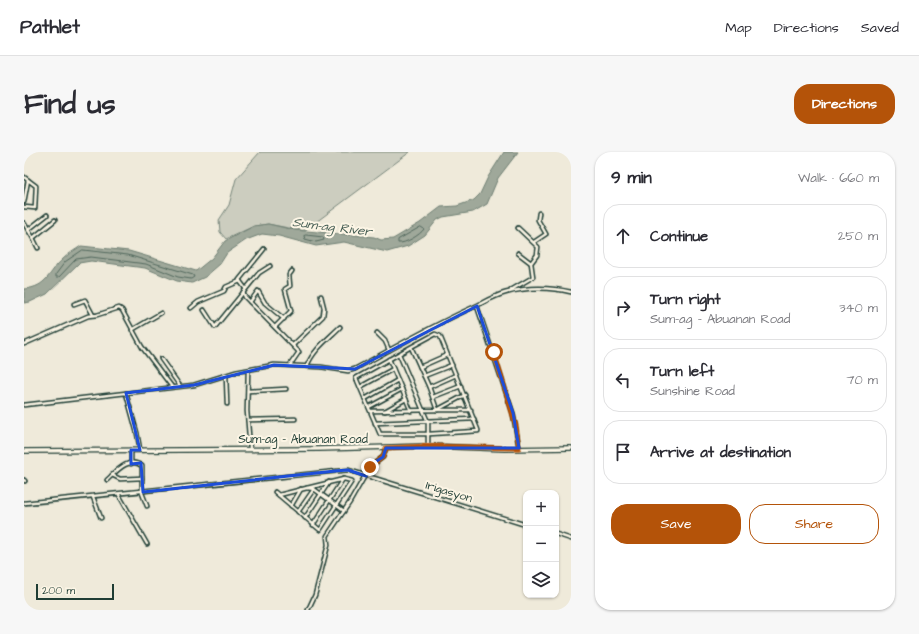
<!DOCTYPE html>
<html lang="en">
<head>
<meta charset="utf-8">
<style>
  :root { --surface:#fff; --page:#f7f7f7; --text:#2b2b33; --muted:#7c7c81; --line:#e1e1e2; --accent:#b45309 }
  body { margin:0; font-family:"Architects Daughter",sans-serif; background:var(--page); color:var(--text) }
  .controls { position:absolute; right:12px; bottom:12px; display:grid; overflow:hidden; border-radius:8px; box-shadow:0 1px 3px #0004 }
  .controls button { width:36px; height:36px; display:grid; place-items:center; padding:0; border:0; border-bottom:1px solid var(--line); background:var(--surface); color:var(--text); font:20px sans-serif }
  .scale { position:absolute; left:12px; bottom:10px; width:78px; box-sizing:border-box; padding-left:4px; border:2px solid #1f3d34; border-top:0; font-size:11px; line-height:14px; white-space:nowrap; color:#1f3d34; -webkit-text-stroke:3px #fcf5e5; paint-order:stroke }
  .stop { position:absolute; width:12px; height:12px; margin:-9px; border:3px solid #b45309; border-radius:50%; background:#fff }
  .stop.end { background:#b45309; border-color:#fff; box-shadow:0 1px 4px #0008 }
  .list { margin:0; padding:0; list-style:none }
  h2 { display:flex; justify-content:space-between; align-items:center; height:52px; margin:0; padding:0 16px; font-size:17px }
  h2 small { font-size:13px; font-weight:400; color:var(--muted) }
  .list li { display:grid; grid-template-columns:26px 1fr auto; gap:12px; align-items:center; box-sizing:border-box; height:64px; margin:0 8px 8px; padding:0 8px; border:1px solid var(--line); border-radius:16px }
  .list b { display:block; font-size:15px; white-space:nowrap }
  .list p { margin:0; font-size:13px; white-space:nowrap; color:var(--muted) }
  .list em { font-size:13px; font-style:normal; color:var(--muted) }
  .actions { display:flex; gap:8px; padding:12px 16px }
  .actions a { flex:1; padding:9px 0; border:1px solid var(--accent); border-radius:16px; text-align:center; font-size:14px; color:var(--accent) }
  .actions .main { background:var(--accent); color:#fff }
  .icon { flex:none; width:22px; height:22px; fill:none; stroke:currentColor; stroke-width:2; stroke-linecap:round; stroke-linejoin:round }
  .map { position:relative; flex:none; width:547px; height:458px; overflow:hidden; border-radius:16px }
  header { display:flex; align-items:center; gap:24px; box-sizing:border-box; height:56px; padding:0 20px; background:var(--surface); border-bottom:1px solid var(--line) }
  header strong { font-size:19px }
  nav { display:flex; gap:22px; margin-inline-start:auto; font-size:14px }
  .intro { display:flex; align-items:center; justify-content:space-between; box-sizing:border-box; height:96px; padding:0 24px }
  h1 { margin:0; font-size:28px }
  .button { padding:10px 18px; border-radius:16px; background:var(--accent); color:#fff; font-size:14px; font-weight:700 }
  main { display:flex; gap:24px; padding:0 24px }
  aside { flex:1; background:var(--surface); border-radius:16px; box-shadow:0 1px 3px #0004 }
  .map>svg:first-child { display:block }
</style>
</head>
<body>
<header>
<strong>Pathlet</strong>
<nav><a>Map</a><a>Directions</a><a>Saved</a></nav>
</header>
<div class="intro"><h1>Find us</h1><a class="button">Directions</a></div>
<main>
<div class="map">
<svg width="547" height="458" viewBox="0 0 547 458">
  <rect width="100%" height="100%" fill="#efeada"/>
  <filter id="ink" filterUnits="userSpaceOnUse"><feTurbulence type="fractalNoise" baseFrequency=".025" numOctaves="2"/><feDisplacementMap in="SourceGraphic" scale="8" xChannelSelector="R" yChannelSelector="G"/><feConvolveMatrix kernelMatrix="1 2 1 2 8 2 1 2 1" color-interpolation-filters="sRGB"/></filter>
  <g filter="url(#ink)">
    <path fill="#cccdbf" stroke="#76857a" d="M236,0H386L280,79L244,72L230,74L202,87L196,80L195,68L205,53L212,27Z"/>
    <path fill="#9fa89a" stroke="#6c7d71" d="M480,0H494L474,26L463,52L449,60L419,65L413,68L401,83L384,94L363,100L320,90L292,94L255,84L238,82L222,88L203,101L196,112L181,125L168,131L153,129L121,116L67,109L55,111L23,142L6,150L0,151V137C24,135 24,120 39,107C44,102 51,98 57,94L105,99L172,119L188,106L201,89L230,74L244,72L271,78L350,85L357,88L369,87L396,71L417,55L433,54L450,48L456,42L464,25Z"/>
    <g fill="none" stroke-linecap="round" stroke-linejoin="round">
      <g stroke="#52685d" stroke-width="1">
        <path d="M397,75L400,77C396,83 381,92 374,91V88Z"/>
        <path d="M282,83L299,85L300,88L292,90L281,87L280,84Z"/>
        <path d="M59,98L104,103L169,123L170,125L167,127L154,125L122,112L67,105L52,107L35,125H32V122L41,110Z"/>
      </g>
      <g stroke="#9fa89a" stroke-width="2.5">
        <path d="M321,319L340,324"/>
        <path d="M343,325L370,334"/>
        <path d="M0,353L262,326"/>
      </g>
      <defs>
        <g id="minor">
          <path d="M0,25L12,34L11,56L0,55"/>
          <path d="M0,50L4,28"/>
          <path d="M0,71L9,86L31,68"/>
          <path d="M4,78L23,63"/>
          <path d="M9,86L14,96"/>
          <path d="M510,90L522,82L514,68L515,61"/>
          <path d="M494,101L507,111"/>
          <path d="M221,136L215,128L240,97"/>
          <path d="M487,138L509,125L507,111L513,103L514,95L494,76"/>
          <path d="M219,140L221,145L275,200L266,213"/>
          <path d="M226,150L234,139L241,151L260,167"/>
          <path d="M50,152L61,148L69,163"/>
          <path d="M453,154L489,261L495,296"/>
          <path d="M167,156L174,150L200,139L202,135L216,129"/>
          <path d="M180,158L191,175L235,121L246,114"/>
          <path d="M251,175L267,159L261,137L266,134L265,123L268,119"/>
          <path d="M108,178L137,161"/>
          <path d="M353,181L361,189L365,198"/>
          <path d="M0,192L64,164L73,163L95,156L98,158L118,195L148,235"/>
          <path d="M269,193L299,164L300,156L297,144"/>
          <path d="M387,195L411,182L416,184L454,278V279L405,282H356L332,226L387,195L405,235L413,258H447"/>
          <path d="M375,202L404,270V294"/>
          <path d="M137,207L156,234"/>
          <path d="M365,207L387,259"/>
          <path d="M283,214C289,198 304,187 316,175"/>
          <path d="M396,215L423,203"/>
          <path d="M224,219L223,259L226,296"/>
          <path d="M202,224L203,252"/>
          <path d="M400,224L428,213"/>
          <path d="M336,235L369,217"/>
          <path d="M405,235L432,223"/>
          <path d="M224,239L262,237"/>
          <path d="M102,241L170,233L212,220L250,213L297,215L324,219L331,217C370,196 409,173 450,155C460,150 470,144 481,141C502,135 525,135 547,140"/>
          <path d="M409,245L437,234"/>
          <path d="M341,247L374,228"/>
          <path d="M0,253L102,241L113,281L116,298"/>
          <path d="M345,255L378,237"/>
          <path d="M347,259L413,258L441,243"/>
          <path d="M361,259L382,247"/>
          <path d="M224,268L271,267"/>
          <path d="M351,271L450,267"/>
          <path d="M107,312V298"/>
          <path d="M88,323L96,327L118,326"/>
          <path d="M0,328L1,329"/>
          <path d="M83,328C92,320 104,304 118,314V341L123,354"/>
          <path d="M251,340L296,378L328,329L320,327L283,336"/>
          <path d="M95,343L123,392"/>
          <path d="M255,343L283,336L290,337L320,359"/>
          <path d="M69,345L77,366"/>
          <path d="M0,351L324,318L502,373"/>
          <path d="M267,354L277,337"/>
          <path d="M274,360L290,337"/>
          <path d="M281,366L305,330"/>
          <path d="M289,373L319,327"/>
          <path d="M532,382L547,387"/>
          <path d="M284,458L291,443L304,393L303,384L326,350L346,315L359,305L362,296"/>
        </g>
        <path id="major" d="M0,299L295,297L404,294L481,297L547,296"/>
      </defs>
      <use href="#minor" stroke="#1f3d34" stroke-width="5.5"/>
      <use href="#major" stroke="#1f3d34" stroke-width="6"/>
      <use href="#minor" stroke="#fcf5e5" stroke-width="2.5"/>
      <use href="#major" stroke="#fcf5e5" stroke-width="3.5"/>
    </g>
  </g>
  <g fill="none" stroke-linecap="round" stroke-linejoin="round" filter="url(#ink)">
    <path stroke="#b45309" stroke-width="5" d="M346,315L359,305L362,296L404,294L495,296L492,274L470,200"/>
  </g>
  <path fill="none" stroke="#1d4ed8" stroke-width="3" stroke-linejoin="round" d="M453,154L489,261L495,296H362L359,305L348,312L342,324L324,318L311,319L119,340L117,311L107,312V298H116L102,241L170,233L250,213L331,217Z"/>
  <g text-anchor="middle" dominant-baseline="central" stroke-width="4" stroke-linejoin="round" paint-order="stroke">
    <g font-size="12" fill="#1f3d34" stroke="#fcf5e5">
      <text x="279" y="287">Sum-ag - Abuanan Road</text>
      <text transform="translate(425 340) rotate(17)">Irigasyon</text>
    </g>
    <g font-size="13" font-style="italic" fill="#455d53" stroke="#fcf5e5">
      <text transform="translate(308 75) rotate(7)">Sum-ag River</text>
    </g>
  </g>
</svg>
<div class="controls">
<button>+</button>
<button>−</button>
<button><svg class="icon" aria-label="layers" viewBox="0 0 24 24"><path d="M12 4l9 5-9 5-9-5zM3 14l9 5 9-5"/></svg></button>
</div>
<div class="scale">200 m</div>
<div class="stop" style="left:470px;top:200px"></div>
<div class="stop end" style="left:346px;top:315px"></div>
</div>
<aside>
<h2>9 min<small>Walk · 660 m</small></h2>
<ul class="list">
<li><svg class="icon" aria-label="ahead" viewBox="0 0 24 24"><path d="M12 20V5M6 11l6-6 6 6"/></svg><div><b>Continue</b></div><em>250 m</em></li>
<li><svg class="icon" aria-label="right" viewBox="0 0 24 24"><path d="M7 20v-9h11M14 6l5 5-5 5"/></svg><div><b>Turn right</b><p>Sum-ag - Abuanan Road</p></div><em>340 m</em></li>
<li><svg class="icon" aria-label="left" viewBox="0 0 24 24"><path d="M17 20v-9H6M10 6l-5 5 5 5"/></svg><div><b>Turn left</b><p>Sunshine Road</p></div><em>70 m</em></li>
<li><svg class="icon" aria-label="arrive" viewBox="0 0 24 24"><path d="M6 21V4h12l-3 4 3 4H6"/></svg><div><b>Arrive at destination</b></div></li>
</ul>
<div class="actions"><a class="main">Save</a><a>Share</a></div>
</aside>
</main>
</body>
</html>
